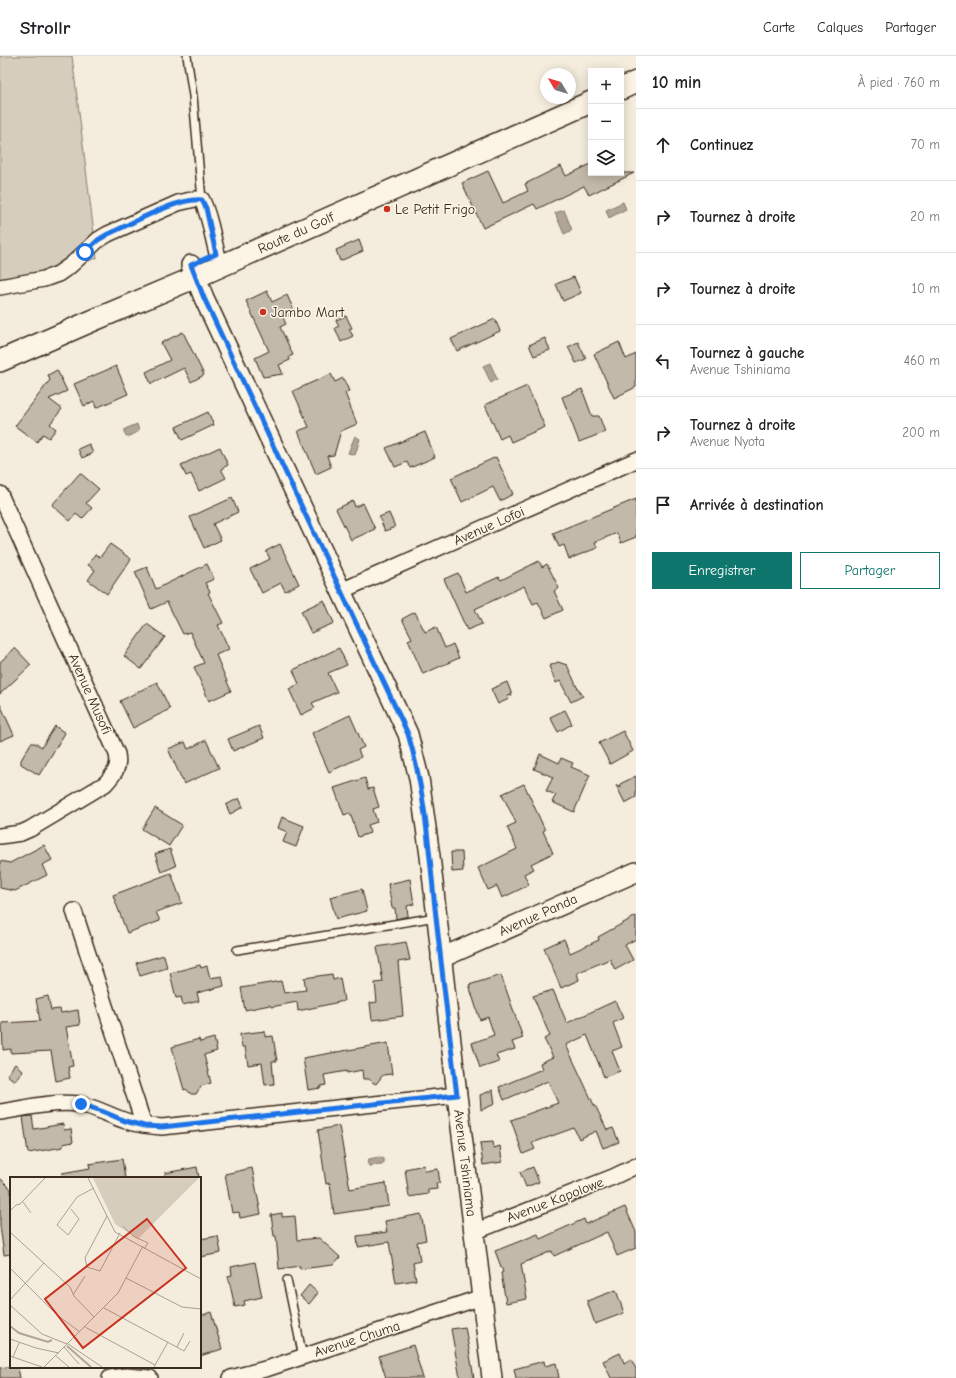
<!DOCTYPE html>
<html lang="fr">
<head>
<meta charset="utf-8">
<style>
  :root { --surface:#fff; --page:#f2f2f2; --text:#202124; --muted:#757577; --line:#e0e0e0; --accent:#0f766e }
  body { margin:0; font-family:"Comic Neue",sans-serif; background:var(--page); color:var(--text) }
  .controls { position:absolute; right:12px; top:12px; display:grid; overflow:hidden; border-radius:0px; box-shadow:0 2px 10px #0003 }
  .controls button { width:36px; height:36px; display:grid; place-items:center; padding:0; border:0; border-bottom:1px solid var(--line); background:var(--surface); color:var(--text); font:20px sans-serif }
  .compass { position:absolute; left:540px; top:12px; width:36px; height:36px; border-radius:50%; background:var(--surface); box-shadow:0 2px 10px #0003; rotate:308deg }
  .stop { position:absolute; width:12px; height:12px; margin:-9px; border:3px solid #1a73e8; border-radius:50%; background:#fff }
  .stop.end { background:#1a73e8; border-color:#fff; box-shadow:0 1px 4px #0008 }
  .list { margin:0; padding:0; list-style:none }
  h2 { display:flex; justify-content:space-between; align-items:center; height:52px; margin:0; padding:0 16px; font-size:17px }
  h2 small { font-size:13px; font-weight:400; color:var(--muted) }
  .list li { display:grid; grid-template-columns:26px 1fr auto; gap:12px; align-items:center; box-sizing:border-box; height:72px; padding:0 16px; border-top:1px solid var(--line) }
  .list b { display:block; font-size:15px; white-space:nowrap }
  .list p { margin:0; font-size:13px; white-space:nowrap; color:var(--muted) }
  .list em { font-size:13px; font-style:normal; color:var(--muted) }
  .actions { display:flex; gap:8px; padding:12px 16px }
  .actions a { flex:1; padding:9px 0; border:1px solid var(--accent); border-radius:0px; text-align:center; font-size:14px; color:var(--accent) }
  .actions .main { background:var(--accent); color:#fff }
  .icon { flex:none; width:22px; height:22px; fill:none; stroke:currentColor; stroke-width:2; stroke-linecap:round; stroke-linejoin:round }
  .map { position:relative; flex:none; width:636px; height:1322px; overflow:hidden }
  header { display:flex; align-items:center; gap:24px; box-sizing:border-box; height:56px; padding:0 20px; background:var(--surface); border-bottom:1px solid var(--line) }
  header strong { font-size:19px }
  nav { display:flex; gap:22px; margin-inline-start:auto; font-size:14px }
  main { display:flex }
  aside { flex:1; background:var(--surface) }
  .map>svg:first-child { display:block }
</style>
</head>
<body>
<header>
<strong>Strollr</strong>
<nav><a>Carte</a><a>Calques</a><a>Partager</a></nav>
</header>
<main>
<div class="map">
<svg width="636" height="1322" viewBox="0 0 636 1322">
  <rect width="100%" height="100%" fill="#f4eddd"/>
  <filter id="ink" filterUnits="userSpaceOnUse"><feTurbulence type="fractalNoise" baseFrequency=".025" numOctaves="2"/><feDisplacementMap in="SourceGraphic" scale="8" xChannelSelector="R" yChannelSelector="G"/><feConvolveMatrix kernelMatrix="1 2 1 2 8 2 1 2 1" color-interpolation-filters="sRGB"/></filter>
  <g filter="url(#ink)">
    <path fill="#d6cdbd" stroke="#887c6e" d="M0,0H72L97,202L0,235Z"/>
    <g fill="#b0a596" stroke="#817466">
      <path d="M623,146L626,153L609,162L606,154Z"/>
      <path d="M564,154L572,174L564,178L555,157Z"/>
      <path d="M490,307L497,323L491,327L483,310Z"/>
      <path d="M137,368L139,375L128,381L124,378L125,373Z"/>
      <path d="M355,380L360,383L355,399L348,397Z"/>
      <path d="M379,1101L384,1103V1107L382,1109L369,1110L367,1106L369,1103Z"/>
    </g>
    <g fill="#c3b9aa" stroke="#3b2a1e">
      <path d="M591,108V117H634L589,139L584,130L537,153L534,148L483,172L462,127L488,115L503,147L528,135L525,128L561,110L566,120Z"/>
      <path d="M359,184L363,195L340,205L336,194Z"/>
      <path d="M574,221L581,237L563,245L556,228Z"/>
      <path d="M267,235L272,246L287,239L295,257L283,262L286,268L280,271L293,299L289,301L290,304L279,309L283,318L263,321L255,302L269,295L246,245Z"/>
      <path d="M346,260L352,272L349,273L353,280L341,286L335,272L339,270L336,264Z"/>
      <path d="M495,263L500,275L457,295L451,283Z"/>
      <path d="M183,276L204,319L191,326L184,312L151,328L146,316L170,304L161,287Z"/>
      <path d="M545,282L550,294L534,300L529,289Z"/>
      <path d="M578,286L586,303L576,307L568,291Z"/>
      <path d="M619,286L626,303L636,298V331L614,342L594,298Z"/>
      <path d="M116,310L128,338L96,352L94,345L84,350L74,328Z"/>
      <path d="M57,314L67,335L49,343L62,353L50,368L56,373L49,382L43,378L37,386L15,370L50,324L48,319Z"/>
      <path d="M331,318L335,326L343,322L349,335L345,337L357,368L341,375L334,399L327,400L331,411L316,418L298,375L309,371L293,335Z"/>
      <path d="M527,330L545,371L511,386L508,379L500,383L485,349Z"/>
      <path d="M582,333L592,360H599L605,376L579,386L562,341Z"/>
      <path d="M208,356L214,369L182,384L176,371Z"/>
      <path d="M425,376L435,401L410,412L407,406L395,411L386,392Z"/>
      <path d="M89,388L93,397L82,402L78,393Z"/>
      <path d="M220,391L228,409L221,413L226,422L199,435L191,418L186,420L181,409Z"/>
      <path d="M496,401L513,438L500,445L493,431L462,446L451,422Z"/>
      <path d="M80,417L99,433L86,447L92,452L82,463L76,458L70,465L52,449Z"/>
      <path d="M232,442L238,456L213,468L221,484L204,492L190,461Z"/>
      <path d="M636,443V481L621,487L617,477L595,486L597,492L569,503L564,489L559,491L553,477Z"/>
      <path d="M353,445L355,451L363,447L375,473L351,484L336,453Z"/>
      <path d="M389,457L395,471L385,475L379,461Z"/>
      <path d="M110,488L131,503L107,538L88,524L95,514L88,509L95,498L100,501Z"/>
      <path d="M280,488L299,528L285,535L281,527L262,537L250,513L270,503L266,495Z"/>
      <path d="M539,505L542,511L547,508L559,532L554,535L563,554L546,562L538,546L533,548L524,530L475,553L482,568L467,574L444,523L458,517L466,536L499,521L501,524Z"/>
      <path d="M207,508L214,523L205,527L210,536L208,537L223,567L218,569L229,593L216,599L231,635L209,645L194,611L204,607L190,576L183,578L167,546L151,553L135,516L147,511L156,533Z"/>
      <path d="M324,544L334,567L311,577L301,555Z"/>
      <path d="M415,556L425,576L436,571L445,592L453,588L459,602L423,618L408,584L412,582L402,563Z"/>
      <path d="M147,568L165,581L141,613L124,600Z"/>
      <path d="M15,592L31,609L0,638V606Z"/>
      <path d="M339,592L347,609L328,617L337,636L312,647L315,652L301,659L289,633L299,628L293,614Z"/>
      <path d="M558,606L567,609L577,631L583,640L571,646L560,625L556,627L549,610Z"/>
      <path d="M157,626L170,653L133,672L120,645Z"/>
      <path d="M507,626L512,639L508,640L509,643L498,648L491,633Z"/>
      <path d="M0,648L14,679L0,685Z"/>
      <path d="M565,654L572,668L558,676L550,661Z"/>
      <path d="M350,659L364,691L358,694L361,701L329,716L312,677Z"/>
      <path d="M55,670L65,677L39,719L21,708V704L31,687H35L42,691Z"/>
      <path d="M259,670L264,682L233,695L228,683Z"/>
      <path d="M623,675L633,695L610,708L599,687Z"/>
      <path d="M206,684L219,712L184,728L168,693L185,686L188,693Z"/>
      <path d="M540,698L559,707L561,702L573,707L571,711L590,719L574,756L552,746L556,739L546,735L553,721L534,713Z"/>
      <path d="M636,720V741L625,747L616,729L621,732L620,728Z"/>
      <path d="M365,722L368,733L373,732L379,751L373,753L377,766L368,769L370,777L358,781L350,757L344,759L334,732Z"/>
      <path d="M524,728L545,774L543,775L553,797L531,808L534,813L524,818L529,829L502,842L497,830L488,834L478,812L517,793L507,771L516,767L502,738Z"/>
      <path d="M239,742L243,751L230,758L226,749Z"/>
      <path d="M155,752L182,769L169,790L142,773Z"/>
      <path d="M282,761L304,770L296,791L283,786L287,776L278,772Z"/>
      <path d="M44,789L52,804L42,809L47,819L15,835L0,832V805L10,807Z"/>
      <path d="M170,793L176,810L161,816L155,798Z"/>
      <path d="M451,796H462L463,815L452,816Z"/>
      <path d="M171,817L182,847L156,856L160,865L127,877L113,839Z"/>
      <path d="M410,823L414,848L407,850L408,860L396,863L395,852H392L388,828Z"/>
      <path d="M362,833L367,855L336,863L330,841Z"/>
      <path d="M636,860V883L625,889L633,904L615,914L610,903L577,917L579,924L561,932L544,892L564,883L570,897L599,884L598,881Z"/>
      <path d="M406,886L410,904L398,906L403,960L372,964L370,947L377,946L375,927L383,926L377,891Z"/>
      <path d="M164,899L167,912L140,920L136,907Z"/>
      <path d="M200,909L201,912L207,910L210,922L222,920L224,930L197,937L199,945L183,949L181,941L176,942L170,917Z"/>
      <path d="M332,918L333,924L340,922L344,945L298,955L297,946L271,951L270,949L245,954L241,932L281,925L284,937L306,934L304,922Z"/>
      <path d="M501,919L523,982L512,986L515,993L496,999L499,1006L480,1012L472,987L494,979L488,961L480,964L469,929Z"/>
      <path d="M553,934L567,967L615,945L623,962L613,967L622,991L612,995L620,1015L604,1021L587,979L566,989L594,1049H595L607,1074L613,1072L619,1086L603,1092L596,1075L579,1083L574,1072L532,1087L535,1093L523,1098L511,1064L558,1047L548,1025L504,1044L499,1031L542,1013L540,1007L553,1001L544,983L550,980L533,940Z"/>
      <path d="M48,940L51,954L60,953L61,957L78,954L80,969L66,971L73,1010L68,1011L70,1022L56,1025L51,995L11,997V993L3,994L2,967L40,965L36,943Z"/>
      <path d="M265,975V981L273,980L277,1005H272L274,1028L265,1029L262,1007L248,1009L245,991H242L240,978Z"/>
      <path d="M214,982L217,995L204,999L211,1027L201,1030L196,1038H191L186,1033L184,1034L172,991L199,983L200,986Z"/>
      <path d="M388,987L392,1018L383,1019L376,1028L372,1026L369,1023H363L362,1014L347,1017V1015L324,1019L326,1029L321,1030V1032L308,1034L303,1002Z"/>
      <path d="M15,1008L23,1015L15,1025L7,1019Z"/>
      <path d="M493,1034L495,1048L481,1054L480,1039Z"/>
      <path d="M32,1060L34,1073L63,1068L64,1074L71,1073L73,1086L63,1088V1091L28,1097L23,1061Z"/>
      <path d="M339,1070L350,1133L386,1127L389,1150L334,1158L330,1127L326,1128L318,1074Z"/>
      <path d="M493,1086L494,1092L500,1090L502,1106L483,1109L480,1087Z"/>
      <path d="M122,1103L125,1122H63L62,1117L90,1112L89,1108Z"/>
      <path d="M424,1109L425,1115L438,1113L440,1127H436L437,1133L428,1134V1138L409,1141L405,1113Z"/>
      <path d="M197,1111L199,1122H165V1117Z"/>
      <path d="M533,1111L539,1126L526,1131L520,1116Z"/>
      <path d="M252,1112L261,1158L240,1162L239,1156L232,1157L225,1118Z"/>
      <path d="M0,1122L11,1133V1198L4,1199L0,1170Z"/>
      <path d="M625,1151L636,1176V1192L617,1200L607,1176L554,1200L552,1195L521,1208L527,1243L506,1247L501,1217L503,1216L495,1195L538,1178L540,1183L584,1163L586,1168Z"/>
      <path d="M282,1157V1161L295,1160L297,1184L319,1182L340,1201L333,1209L300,1213V1210L279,1213L276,1180H274L271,1159Z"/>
      <path d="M421,1158L426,1184L417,1186L420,1205L413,1207L416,1224L396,1227L389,1186L358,1191L357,1180L387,1176L385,1165Z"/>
      <path d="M218,1180L221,1197L200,1201V1183Z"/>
      <path d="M255,1206L262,1241L244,1245L245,1249L235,1251L228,1220L232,1219L231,1211Z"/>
      <path d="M309,1229L318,1237L309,1248L300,1240Z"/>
      <path d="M616,1234L624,1257L595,1268L587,1245Z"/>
      <path d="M211,1256L222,1293L200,1300V1260Z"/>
      <path d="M465,1271L474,1322H460L451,1273Z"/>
      <path d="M413,1289L423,1322H386L379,1300Z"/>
      <path d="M620,1297L624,1307L631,1303L636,1313V1322H611L603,1305Z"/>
      <path d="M544,1305L545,1310L556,1307L559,1322H516L514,1313Z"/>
      <path d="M6,1311H18L20,1322H0V1312Z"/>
    </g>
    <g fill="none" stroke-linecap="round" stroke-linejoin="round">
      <defs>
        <g id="service">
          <path d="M187,0L193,40L202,144"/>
          <path d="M237,894L436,861"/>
          <path d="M287,1224L303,1301"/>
        </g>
        <g id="minor">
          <path d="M0,231L44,223L58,218L71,209L98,184L108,178L178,147L195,143L202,144C212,165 213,189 221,210"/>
          <path d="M0,438L117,698C120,712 114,718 105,728L30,773L21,777L0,780"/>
          <path d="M341,535L636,404"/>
          <path d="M74,855L144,1069"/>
          <path d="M0,1056C26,1052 53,1045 79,1048C96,1051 110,1060 126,1065C138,1069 150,1070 162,1071L457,1039"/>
          <path d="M474,1176L613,1121L636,1110"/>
          <path d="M110,1322L126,1320L150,1322"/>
          <path d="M231,1322L269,1312L482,1241"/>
        </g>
        <g id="tertiary">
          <path d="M191,209L204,242L408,678L419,722L430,800L457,1039L492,1322"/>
          <path d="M441,902L636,816"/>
        </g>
        <g id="secondary">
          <path d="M621,33L636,26"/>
          <path d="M0,305L87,267L196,221L591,46"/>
        </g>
      </defs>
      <use href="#service" stroke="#3b2a1e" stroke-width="10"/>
      <use href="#minor" stroke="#3b2a1e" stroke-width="18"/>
      <use href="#tertiary" stroke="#3b2a1e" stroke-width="22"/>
      <use href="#secondary" stroke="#3b2a1e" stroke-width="24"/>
      <use href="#service" stroke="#fcf5e5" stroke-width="7"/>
      <use href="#minor" stroke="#fcf5e5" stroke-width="15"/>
      <use href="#tertiary" stroke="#fcf5e5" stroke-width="19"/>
      <use href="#secondary" stroke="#fcf5e5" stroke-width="21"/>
    </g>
  </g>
  <g fill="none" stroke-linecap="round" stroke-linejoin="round" filter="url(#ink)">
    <path stroke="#1a73e8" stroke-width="5" d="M81,1048L104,1056L125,1065L144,1070L162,1071L457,1039C449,977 442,914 435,852C429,794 425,734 408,678L204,242L191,209L216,198L206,152L202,144C178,141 131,168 108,178L98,184L85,196"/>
  </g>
  <g fill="#c8321e" stroke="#fcf5e5" stroke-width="1.5">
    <circle cx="387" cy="153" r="4"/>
    <circle cx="263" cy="256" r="4"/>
  </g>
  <g text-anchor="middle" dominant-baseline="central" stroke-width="3" stroke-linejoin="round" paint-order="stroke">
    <g font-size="14" fill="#3b2a1e" stroke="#fcf5e5" text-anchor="start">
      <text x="395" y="153">Le Petit Frigo</text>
      <text x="271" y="256">Jambo Mart</text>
    </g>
    <g font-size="14" fill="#3b2a1e" stroke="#fcf5e5">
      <text transform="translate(296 177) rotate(-24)">Route du Golf</text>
      <text transform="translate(489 470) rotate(-24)">Avenue Lofoi</text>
      <text transform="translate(90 638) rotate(66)">Avenue Musofi</text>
      <text transform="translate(538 859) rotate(-24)">Avenue Panda</text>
      <text transform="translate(465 1107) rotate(83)">Avenue Tshiniama</text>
      <text transform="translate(555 1144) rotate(-21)">Avenue Kapolowe</text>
      <text transform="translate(357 1283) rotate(-18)">Avenue Chuma</text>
    </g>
  </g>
  <g transform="translate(10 1121)">
    <rect width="191" height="191" fill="#f4eddd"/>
    <path d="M83,1H189L128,62L105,47Z" fill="#d6cdbd"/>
    <path fill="none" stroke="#b0a596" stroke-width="2" d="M0,149L9,156L38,165L42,163M57,169L81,190"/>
    <path fill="none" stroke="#aa9f91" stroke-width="1" d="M78,1L105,55L191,102M13,25L21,36M61,32L69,42L58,58L47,48L67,20L84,11M0,34L6,28L10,27L35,1M97,39L75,81L77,90L90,94L110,56M113,49L123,59L138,66L134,72M0,55L60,110L64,119L84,140M0,91L47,138L70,155M116,101L172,130L191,132M63,118L75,99M0,123L34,86M0,128L32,157L57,167M94,131L174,174L180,164M75,150L145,188M0,162L26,171L49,176M58,167L92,190M54,170L69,187M167,170L174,156M0,179L32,190M46,179L59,190M3,180L9,166M34,190L108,116L133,69M144,190L158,165"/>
    <path fill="#c8321e" fill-opacity="0.15" stroke="#c8321e" stroke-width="2" d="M137,42L176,91L73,171L35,122Z"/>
    <rect width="191" height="191" fill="none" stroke="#3b2a1e" stroke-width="2"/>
  </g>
</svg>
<div class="controls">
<button>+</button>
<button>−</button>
<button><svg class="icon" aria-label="layers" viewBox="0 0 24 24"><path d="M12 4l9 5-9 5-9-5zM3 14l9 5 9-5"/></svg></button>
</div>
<svg class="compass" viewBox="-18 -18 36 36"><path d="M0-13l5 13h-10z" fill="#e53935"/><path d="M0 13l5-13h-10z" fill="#757577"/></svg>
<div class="stop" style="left:85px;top:196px"></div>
<div class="stop end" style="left:81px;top:1048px"></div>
</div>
<aside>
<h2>10 min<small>À pied · 760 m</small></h2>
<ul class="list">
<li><svg class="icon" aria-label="ahead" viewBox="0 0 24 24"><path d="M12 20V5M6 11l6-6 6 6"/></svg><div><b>Continuez</b></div><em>70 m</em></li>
<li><svg class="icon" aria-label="right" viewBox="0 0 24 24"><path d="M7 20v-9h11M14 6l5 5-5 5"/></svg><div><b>Tournez à droite</b></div><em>20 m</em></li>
<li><svg class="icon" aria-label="right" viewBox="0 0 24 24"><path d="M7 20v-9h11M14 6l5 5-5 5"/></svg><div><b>Tournez à droite</b></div><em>10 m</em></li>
<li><svg class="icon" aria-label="left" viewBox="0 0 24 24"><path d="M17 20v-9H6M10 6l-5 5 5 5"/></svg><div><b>Tournez à gauche</b><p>Avenue Tshiniama</p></div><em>460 m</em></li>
<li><svg class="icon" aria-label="right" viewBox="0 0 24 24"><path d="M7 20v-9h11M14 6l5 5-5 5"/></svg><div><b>Tournez à droite</b><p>Avenue Nyota</p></div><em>200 m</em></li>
<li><svg class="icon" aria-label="arrive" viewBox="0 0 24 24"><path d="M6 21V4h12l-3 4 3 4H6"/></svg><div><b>Arrivée à destination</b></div></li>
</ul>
<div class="actions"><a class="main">Enregistrer</a><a>Partager</a></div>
</aside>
</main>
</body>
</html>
